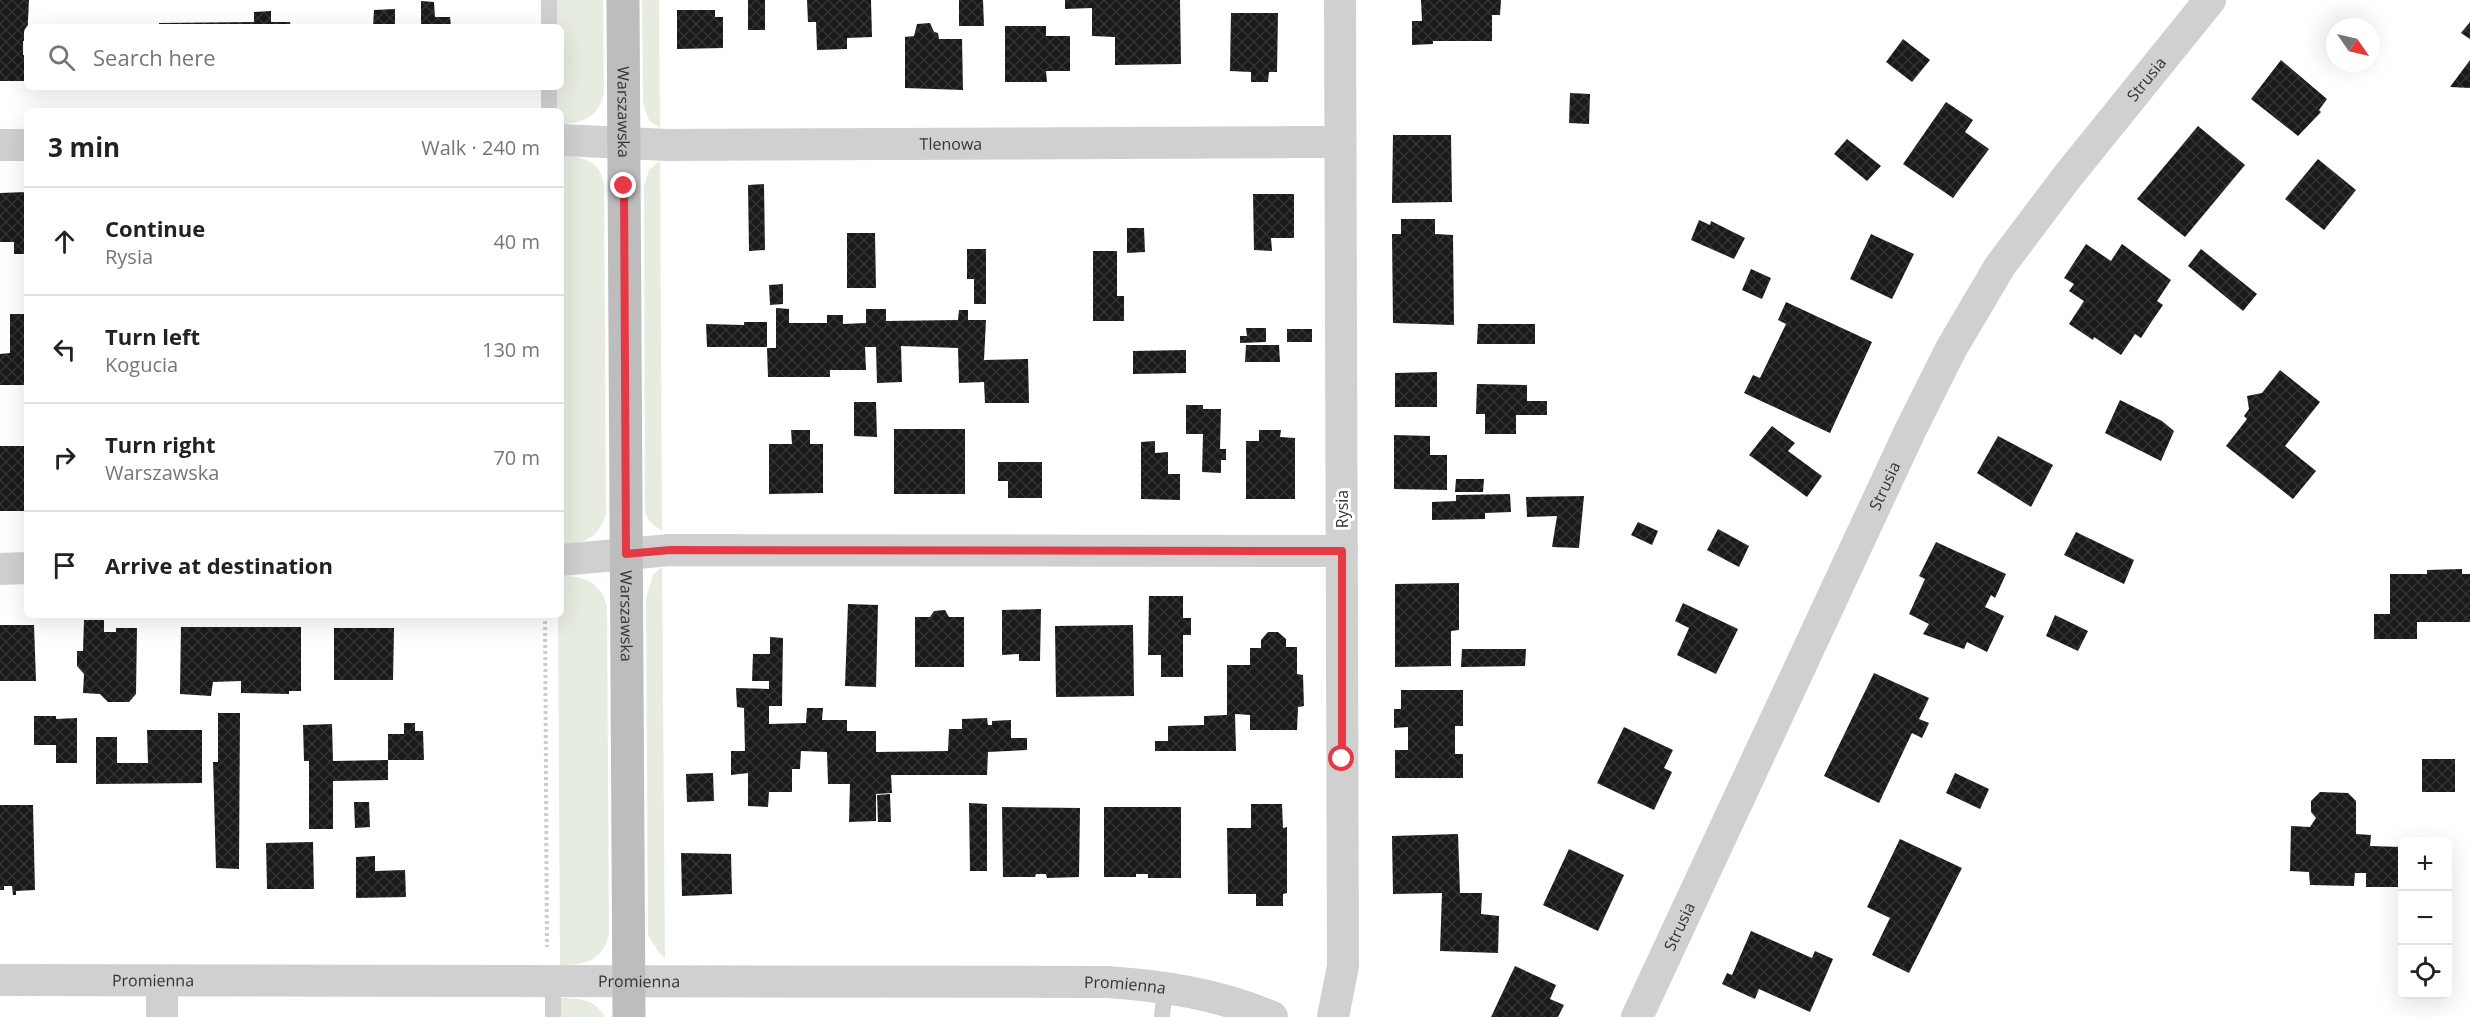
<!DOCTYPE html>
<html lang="en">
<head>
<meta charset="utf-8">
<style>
  :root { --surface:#fff; --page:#f6f6f6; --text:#222; --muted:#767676; --line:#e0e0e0 }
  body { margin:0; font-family:"Open Sans",sans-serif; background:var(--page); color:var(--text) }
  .controls { position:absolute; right:18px; bottom:18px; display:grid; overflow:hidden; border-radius:9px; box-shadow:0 6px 24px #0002 }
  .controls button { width:54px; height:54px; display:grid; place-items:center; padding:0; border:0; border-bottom:2px solid var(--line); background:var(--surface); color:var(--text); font:30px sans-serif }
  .compass { position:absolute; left:2326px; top:18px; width:54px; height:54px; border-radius:50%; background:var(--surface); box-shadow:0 6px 24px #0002; rotate:124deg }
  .stop { position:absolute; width:18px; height:18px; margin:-14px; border:4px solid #e63946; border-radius:50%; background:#fff }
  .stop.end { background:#e63946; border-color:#fff; box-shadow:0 2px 6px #0008 }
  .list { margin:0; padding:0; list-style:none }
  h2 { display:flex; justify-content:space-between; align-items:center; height:78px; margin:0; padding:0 24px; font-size:26px }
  h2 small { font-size:20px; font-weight:400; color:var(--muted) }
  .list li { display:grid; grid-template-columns:39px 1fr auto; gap:18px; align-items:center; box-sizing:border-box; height:108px; padding:0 24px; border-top:2px solid var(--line) }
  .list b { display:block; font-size:22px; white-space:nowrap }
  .list p { margin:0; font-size:20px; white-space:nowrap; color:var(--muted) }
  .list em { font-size:20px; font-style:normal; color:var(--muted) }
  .icon { flex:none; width:33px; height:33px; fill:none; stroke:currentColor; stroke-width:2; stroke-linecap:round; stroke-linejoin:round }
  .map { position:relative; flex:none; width:2470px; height:1017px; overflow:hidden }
  .search { position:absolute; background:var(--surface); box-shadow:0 6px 24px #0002; left:24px; top:24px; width:540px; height:66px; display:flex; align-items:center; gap:15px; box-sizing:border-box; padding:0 21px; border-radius:9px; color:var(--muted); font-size:22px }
  .panel { position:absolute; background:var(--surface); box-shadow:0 6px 24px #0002; left:24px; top:108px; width:540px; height:510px; border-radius:9px }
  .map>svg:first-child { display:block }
</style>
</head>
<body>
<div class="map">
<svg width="2470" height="1017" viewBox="0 0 2470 1017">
  <defs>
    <pattern id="building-cross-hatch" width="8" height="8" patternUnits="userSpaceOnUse" patternTransform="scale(1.5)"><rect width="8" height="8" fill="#1a1a1a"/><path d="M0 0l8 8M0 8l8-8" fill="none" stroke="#333"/></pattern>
  </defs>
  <rect width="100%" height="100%" fill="#fff"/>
  <g fill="#e6ecdf">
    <path d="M556,0H603L604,93C599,116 583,124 561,124V111H556V87H561V27H556Z"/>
    <path d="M642,0H659L660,128L649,120L643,104Z"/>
    <path d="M561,156C583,156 601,161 604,186L606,514C599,538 585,544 561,544Z"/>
    <path d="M660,161L662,530V531L650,522L645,513L644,186L649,170Z"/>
    <path d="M662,567L665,958L658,951L648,935L646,598L653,575Z"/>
    <path d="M561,576C584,576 601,582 607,606L609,935C602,961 585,965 560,965L558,615H561Z"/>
    <path d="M560,998C580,998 594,999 605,1017H560Z"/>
  </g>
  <g fill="url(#building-cross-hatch)">
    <path d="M0,0H29L27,41H23V55H27V81H0Z"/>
    <rect x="748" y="0" width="17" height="30"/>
    <path d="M807,0H871L872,37L847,38V49L817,50L816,22H808Z"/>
    <path d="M959,0H983L984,26H959Z"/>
    <path d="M1065,0H1180L1181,64L1115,65V37L1092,36V8L1065,9Z"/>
    <path d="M1421,0H1501L1500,15H1492V41H1433V44L1412,45V21H1422Z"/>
    <path d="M421,1L434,2L435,17H450L451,27H421Z"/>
    <path d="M395,9V27H373L374,10Z"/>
    <path d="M677,10H715V17H723V48L677,49Z"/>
    <path d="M271,11V22H290L291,27H159V23L254,22V12Z"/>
    <path d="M1231,13H1278L1277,72H1269L1268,82H1251V72L1230,71Z"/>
    <path d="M2470,22V39L2461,33Z"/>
    <path d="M930,23L934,32L938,33L939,39H962L963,90L905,88V37L914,36L917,24Z"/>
    <path d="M1005,26H1046V36H1070V71H1046L1047,82H1005Z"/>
    <path d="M1903,39L1930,60L1912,82L1886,62Z"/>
    <path d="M2281,60L2327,99L2319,110L2321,112L2298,136L2251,99Z"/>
    <path d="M2470,60V88L2450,87Z"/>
    <path d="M1570,93L1590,94L1589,124L1569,123Z"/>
    <path d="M1946,102L1973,120L1965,132L1989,149L1953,198L1903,164Z"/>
    <path d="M2198,126L2245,165L2185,237L2137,199Z"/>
    <path d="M1393,135H1451L1452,202L1392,203Z"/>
    <path d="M1847,139L1881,166L1867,181L1834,154Z"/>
    <path d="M2318,159L2356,190L2324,230L2285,199Z"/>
    <path d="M764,184L765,250L749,251L748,185Z"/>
    <path d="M27,192V254H14V242H0V193Z"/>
    <path d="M1253,194H1294V238H1271L1272,251L1254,250Z"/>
    <path d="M1401,219H1435V234L1453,235L1454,325L1393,323L1392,234H1401Z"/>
    <path d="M1699,220L1710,225L1711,221L1745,238L1734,259L1691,240Z"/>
    <path d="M1127,228H1144L1145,252L1127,253Z"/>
    <path d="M847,233H875L876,288H847Z"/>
    <path d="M1871,234L1914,254L1892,299L1850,279Z"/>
    <path d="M2086,244L2111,261L2122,244L2171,280L2157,301L2163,305L2152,321L2141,338L2135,334L2121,355L2094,337L2093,340L2069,324L2084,301L2069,291L2074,284L2064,278Z"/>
    <path d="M967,249H986V304H974V279H967Z"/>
    <path d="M2201,249L2257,294L2243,311L2188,266Z"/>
    <path d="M1093,251H1117V296H1124V321H1093Z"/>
    <path d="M1751,269L1771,278L1762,299L1742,290Z"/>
    <path d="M783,284V304L770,305L769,285Z"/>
    <path d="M1786,302L1872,342L1830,433L1744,393L1753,375L1760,378L1786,324L1778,320Z"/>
    <path d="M776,308L789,309V323H827V315H843V324L866,323V309H886V321L958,320L959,310H968V320H986L984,360L1028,359L1029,403H985L984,382L959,383L958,348L901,346L902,382L877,383L876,347H865L866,370H830V377H768L767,348H776Z"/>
    <path d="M10,314H27V385H0V354L10,353Z"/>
    <path d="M744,322H767V347H707L706,324L744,325Z"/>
    <path d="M1478,324H1535V344H1477Z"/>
    <path d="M1246,328H1266V342L1240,343V336H1247Z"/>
    <rect x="1287" y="329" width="25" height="13"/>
    <path d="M1246,345H1279L1280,362H1245Z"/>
    <path d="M1186,350V373L1133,374V351Z"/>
    <path d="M2280,370L2320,402L2285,446L2316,471L2293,499L2226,446L2247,419L2244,416L2249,409L2247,396L2262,393Z"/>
    <path d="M1437,372V407H1395V373Z"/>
    <path d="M1477,384L1527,385V401H1547V415H1516V434H1485V414H1476Z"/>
    <path d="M2120,400L2162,421L2174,431L2161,461L2105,433Z"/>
    <path d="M854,402H876L877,437L854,436Z"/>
    <path d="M1186,405H1203V409H1221L1220,449H1226V460H1221V473L1202,472L1203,434H1186Z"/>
    <path d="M1772,426L1795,443L1788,451L1822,476L1807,497L1749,455Z"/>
    <rect x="894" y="429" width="71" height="65"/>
    <path d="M791,430H810V444H823V493L769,494V444H792Z"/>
    <path d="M1259,430H1281L1280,437L1295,438V499H1246V441H1259Z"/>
    <path d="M1394,435L1430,436V455H1447V490L1394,489Z"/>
    <path d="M1998,436L2053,465L2031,507L1977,473Z"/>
    <path d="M1155,441V453L1168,452V474H1180V500L1141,499V442Z"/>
    <rect x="0" y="446" width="27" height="65"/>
    <path d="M998,462H1042V498H1008V481H998Z"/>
    <path d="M1456,479H1484L1483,492H1455Z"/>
    <path d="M1510,494L1511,512L1485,513V519L1432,520V502L1456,501V495Z"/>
    <path d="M1584,496L1579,548L1552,547L1557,516L1527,517L1526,497Z"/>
    <path d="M1638,522L1658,531L1652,545L1631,535Z"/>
    <path d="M1718,529L1749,546L1739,567L1707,550Z"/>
    <path d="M2076,532L2134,560L2124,584L2064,555Z"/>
    <path d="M1936,542L2006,574L1995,598L1991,595L1985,607L2004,616L1987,652L1967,642L1964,649L1923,634L1929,624L1909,614L1925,579L1919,576Z"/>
    <path d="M2462,569V574H2470V622H2417V639H2374V614H2390V574H2427V570Z"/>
    <path d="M1459,583V630L1451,631V666L1395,667V584Z"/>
    <path d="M1149,596H1183V618H1191V635H1183V677H1161V655H1148Z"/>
    <path d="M1683,603L1738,629L1716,674L1677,655L1689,628L1675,621Z"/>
    <path d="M848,604L878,605L876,687L845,686Z"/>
    <path d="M1041,609L1040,661H1019V654L1002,655V610Z"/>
    <path d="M945,610L949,617H964V667H915V617H930L934,611Z"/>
    <path d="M2055,615L2088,631L2078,651L2046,636Z"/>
    <path d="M84,620H104V632H116V628H137L136,694L129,702H108L100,694L83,693L84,674L77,666V651H83Z"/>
    <path d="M0,625H34L36,681H0Z"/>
    <path d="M1133,625L1134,696L1056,697L1055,626Z"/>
    <path d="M181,627H301V691H289V694L241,693V681L213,682L211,696L180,694Z"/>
    <path d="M334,628H394L393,680H334Z"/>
    <path d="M1268,632H1278L1286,639V647H1297V674L1303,675L1304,706L1298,707L1297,730H1250V715L1235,714L1236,751H1155V741H1168V726L1204,725V716L1227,715V665H1250V648H1261V640Z"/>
    <path d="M770,637L783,638L782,706H769V724L806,723L807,708H823L822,720H847V731H876V752L948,751L949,729H962V719L987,718L988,725H992V721L1011,720V738H1027V750L988,752L987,775H891L892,793L876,794V821L849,822L850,784H828L827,752L801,751L800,769H792V792H769L768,807L748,806V773L731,775V751H745L744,708L737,707L736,688L769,689V681H752L753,654H770Z"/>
    <path d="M1462,649H1526L1525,666L1461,667Z"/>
    <path d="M1874,673L1929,698L1919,719L1929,723L1922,738L1912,733L1879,803L1824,776Z"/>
    <path d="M1401,690H1463V726H1455V754H1463V778H1395V750H1408V727L1394,728V709H1401Z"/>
    <path d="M218,713H240L239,869L216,868L213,762H218Z"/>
    <path d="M34,716H56V719L77,718V763H56V745H34Z"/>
    <path d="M404,723H415V731H423L424,760H388V734H404Z"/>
    <path d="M332,724L333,761L388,760V780L333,781V829H309V761H304L303,725Z"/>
    <path d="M1624,727L1673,750L1664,768L1672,772L1654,810L1597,783Z"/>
    <path d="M147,730H202V783L96,784V737H117V763H148Z"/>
    <rect x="2422" y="759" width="33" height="33"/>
    <path d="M713,773L714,801L687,802L686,774Z"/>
    <path d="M1955,773L1989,789L1980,809L1946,793Z"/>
    <path d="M2320,792L2348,793L2356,801V834L2371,835L2370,846L2402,847L2401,887H2366V873H2355L2354,886L2310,885L2309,872L2290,871L2291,826L2310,827L2316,818L2311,812V801Z"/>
    <path d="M890,794L891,822H878L877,795Z"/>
    <path d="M354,802H369L370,827L355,828Z"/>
    <path d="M969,803L987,804V871H970Z"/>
    <path d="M1251,804H1282L1283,828L1287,827V893L1283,894V906H1256V894H1228L1227,828H1251Z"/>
    <path d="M0,805H33L35,890L16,891V895H13L12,886H4V890H0Z"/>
    <path d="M1002,807L1080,808L1079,877L1047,878L1046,874H1036L1035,877H1003Z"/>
    <path d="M1104,807H1181V878H1148V874H1136V877H1104Z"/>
    <path d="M1458,834L1460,893H1482L1481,914L1499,916L1498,953L1440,951L1442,893L1393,894L1392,836Z"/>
    <path d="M1900,839L1962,868L1909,973L1872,955L1890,918L1867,907Z"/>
    <path d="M313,842L314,889H267L266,843Z"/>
    <path d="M1569,849L1624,875L1598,931L1543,905Z"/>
    <path d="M681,853L731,854L732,894L682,896Z"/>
    <path d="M375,856V871L405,870L406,897L356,898V857Z"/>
    <path d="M1751,931L1812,958L1815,951L1833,959L1810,1012L1759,989L1755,999L1722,984L1727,973L1732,975Z"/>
    <path d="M1515,966L1556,985L1550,999L1564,1005L1558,1017H1491Z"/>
  </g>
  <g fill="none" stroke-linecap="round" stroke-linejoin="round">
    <path stroke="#cdcdcd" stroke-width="4" stroke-dasharray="3 3" stroke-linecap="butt" d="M545,615L547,947"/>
    <g stroke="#d0d0d0" stroke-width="16">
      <path d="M549,0V27"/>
      <path d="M549,87V111"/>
      <path d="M553,982V1017"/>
      <path d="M1162,1017L1165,986"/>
    </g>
    <g stroke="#d0d0d0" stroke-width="32">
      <path id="s1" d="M561,140L668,145L1340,142"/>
      <path d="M0,145H27"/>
      <path d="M561,560L670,550L1342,551"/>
      <path d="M0,569L27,568"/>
      <path id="s2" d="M0,980L1107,982C1165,986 1218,994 1272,1017"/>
      <path d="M162,981V1017"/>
      <path d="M1333,1017L1343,966L1340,0"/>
      <path id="s3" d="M1637,1017L1910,431L1951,349L2000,266L2067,177L2210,0"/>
    </g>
    <path stroke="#bdbdbd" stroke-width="33" id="s4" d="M623,0L629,1017"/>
  </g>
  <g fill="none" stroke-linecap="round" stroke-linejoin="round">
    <path stroke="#e63946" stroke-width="8" d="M624,186L626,554L670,550L1342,551V759"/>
  </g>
  <g text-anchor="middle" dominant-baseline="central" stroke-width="6" stroke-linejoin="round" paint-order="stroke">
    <g font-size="16" fill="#333" stroke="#fff">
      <text stroke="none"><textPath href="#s3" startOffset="1072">Strusia</textPath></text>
      <text stroke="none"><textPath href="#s4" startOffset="112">Warszawska</textPath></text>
      <text stroke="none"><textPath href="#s1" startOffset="390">Tlenowa</textPath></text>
      <text stroke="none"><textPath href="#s3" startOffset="586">Strusia</textPath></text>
      <text transform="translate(1342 509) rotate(-90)">Rysia</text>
      <text stroke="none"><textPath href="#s4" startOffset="616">Warszawska</textPath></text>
      <text stroke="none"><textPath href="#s3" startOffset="100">Strusia</textPath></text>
      <text stroke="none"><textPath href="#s2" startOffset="153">Promienna</textPath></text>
      <text stroke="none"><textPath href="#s2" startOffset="639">Promienna</textPath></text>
      <text stroke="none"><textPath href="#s2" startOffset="1125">Promienna</textPath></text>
    </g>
  </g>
</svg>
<div class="controls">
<button>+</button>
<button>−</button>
<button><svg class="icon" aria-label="locate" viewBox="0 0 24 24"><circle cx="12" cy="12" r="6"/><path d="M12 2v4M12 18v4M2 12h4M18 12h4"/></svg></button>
</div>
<svg class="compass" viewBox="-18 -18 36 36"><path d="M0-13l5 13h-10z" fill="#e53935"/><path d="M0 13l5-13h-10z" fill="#767676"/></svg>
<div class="stop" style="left:1342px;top:759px"></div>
<div class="stop end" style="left:624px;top:186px"></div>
<div class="search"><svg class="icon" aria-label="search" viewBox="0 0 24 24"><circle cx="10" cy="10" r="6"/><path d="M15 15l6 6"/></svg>Search here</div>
<section class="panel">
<h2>3 min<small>Walk · 240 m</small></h2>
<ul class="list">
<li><svg class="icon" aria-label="ahead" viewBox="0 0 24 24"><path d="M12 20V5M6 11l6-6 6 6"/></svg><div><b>Continue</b><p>Rysia</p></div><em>40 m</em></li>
<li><svg class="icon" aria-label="left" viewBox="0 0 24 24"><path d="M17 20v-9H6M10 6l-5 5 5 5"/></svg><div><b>Turn left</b><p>Kogucia</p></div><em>130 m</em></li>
<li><svg class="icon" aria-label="right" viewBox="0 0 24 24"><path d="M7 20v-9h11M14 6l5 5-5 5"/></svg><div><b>Turn right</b><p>Warszawska</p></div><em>70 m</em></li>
<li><svg class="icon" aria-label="arrive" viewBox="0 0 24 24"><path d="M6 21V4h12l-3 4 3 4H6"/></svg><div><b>Arrive at destination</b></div></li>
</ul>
</section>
</div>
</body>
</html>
